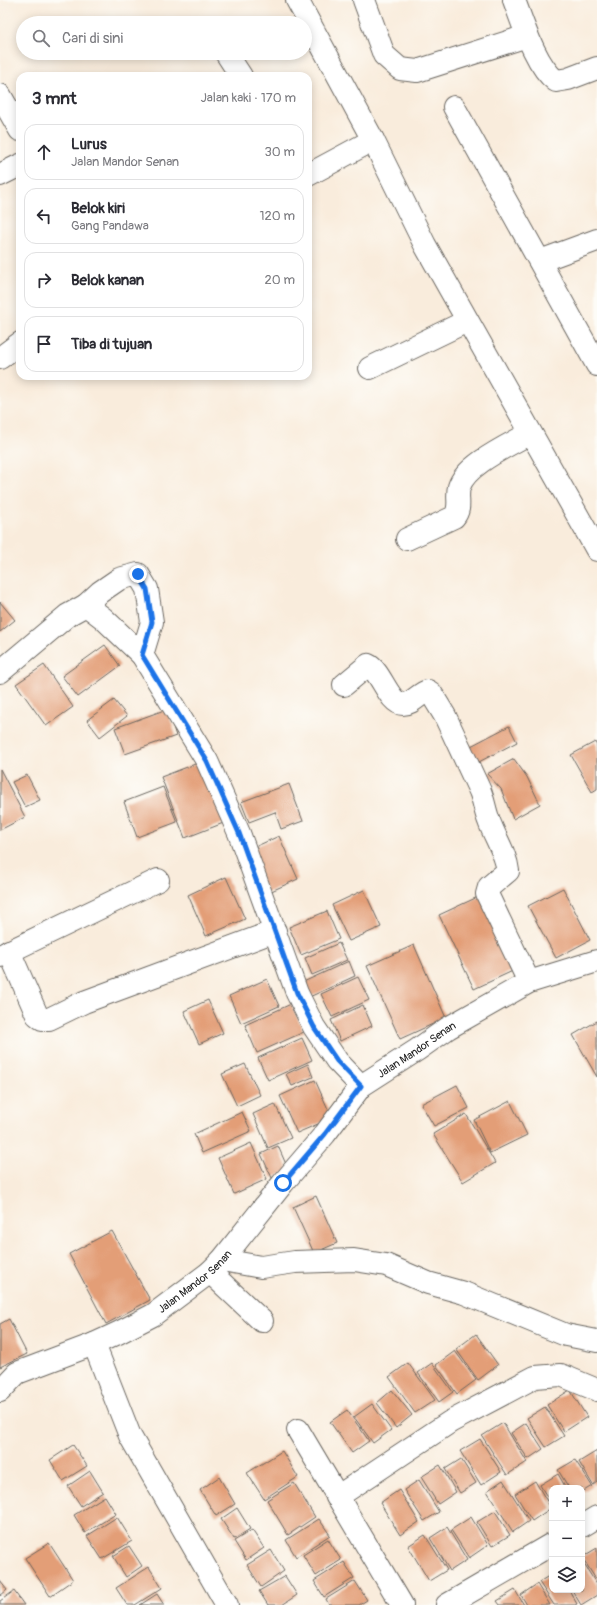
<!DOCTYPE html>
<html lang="id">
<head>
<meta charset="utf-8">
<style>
  :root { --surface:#fff; --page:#f7f7f7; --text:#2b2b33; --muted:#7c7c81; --line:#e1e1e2 }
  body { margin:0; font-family:Pangolin,sans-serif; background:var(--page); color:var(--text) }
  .controls { position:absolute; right:12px; bottom:12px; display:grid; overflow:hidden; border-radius:8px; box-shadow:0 2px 10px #0003 }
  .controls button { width:36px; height:36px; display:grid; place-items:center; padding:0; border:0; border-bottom:1px solid var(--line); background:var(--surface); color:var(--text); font:20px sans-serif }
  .stop { position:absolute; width:12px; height:12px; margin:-9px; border:3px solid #1a73e8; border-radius:50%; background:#fff }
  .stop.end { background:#1a73e8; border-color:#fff; box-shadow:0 1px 4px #0008 }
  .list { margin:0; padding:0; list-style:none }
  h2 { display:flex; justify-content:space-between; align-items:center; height:52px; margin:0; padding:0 16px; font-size:17px }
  h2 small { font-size:13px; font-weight:400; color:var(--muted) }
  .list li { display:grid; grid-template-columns:26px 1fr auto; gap:12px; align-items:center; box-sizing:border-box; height:56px; margin:0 8px 8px; padding:0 8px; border:1px solid var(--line); border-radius:12px }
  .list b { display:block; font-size:15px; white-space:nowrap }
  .list p { margin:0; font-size:13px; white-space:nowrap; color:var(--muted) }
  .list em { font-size:13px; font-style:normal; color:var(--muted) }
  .icon { flex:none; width:22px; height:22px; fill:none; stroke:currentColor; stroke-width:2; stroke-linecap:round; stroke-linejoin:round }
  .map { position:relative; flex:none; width:597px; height:1605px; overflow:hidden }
  .search { position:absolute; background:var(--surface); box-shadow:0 2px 10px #0003; left:16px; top:16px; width:296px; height:44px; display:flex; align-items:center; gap:10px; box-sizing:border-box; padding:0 14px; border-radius:22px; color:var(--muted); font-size:15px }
  .panel { position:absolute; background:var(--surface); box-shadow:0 2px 10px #0003; left:16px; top:72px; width:296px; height:308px; border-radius:12px }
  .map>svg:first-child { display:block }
</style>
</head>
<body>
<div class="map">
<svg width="597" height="1605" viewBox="0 0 597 1605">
  <rect width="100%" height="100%" fill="#fdfcf7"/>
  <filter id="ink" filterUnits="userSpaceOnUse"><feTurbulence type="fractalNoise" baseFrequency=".025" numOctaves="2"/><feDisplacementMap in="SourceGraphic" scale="8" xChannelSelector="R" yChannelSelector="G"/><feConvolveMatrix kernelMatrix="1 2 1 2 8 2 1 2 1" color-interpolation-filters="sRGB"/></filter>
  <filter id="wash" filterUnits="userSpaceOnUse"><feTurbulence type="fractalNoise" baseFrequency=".012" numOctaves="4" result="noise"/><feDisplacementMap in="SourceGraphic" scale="16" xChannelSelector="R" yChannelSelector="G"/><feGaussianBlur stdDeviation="0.9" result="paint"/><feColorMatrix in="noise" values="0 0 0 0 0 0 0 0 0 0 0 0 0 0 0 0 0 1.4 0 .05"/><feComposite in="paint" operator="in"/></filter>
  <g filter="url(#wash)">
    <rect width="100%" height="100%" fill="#f9ecdc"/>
    <g id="blocks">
      <g fill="#e39e77">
        <path d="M0,602L15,620L0,632Z"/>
        <path d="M105,645L120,666L78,697L62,676Z"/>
        <path d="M44,665L73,707L46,726L16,684Z"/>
        <path d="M114,700L127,716L100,737L87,720Z"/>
        <path d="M167,709L176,736L125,754L115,728Z"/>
        <path d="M509,726L517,742L477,763L469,747Z"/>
        <path d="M595,742L597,746V789L592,792L571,755Z"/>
        <path d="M514,759L527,777L540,804L513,819L501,789L487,774Z"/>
        <path d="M203,761L226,822L185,838L161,777Z"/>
        <path d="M0,769L25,817L0,830Z"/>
        <path d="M27,775L40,800L25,807L12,782Z"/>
        <path d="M289,784L303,821L281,829L275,812L249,822L241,802Z"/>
        <path d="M163,787L177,822L137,837L124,802Z"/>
        <path d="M279,836L298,879L267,893L248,850Z"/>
        <path d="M226,877L245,919L206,936L188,895Z"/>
        <path d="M563,888L590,940L556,958L528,906Z"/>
        <path d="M364,890L381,927L349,941L332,905Z"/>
        <path d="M482,895L517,969L474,989L439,915Z"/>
        <path d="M327,911L339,939L301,955L289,927Z"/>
        <path d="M339,943L347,960L312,975L305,958Z"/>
        <path d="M414,945L446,1018L400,1039L367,966Z"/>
        <path d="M349,961L355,976L305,999L299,984Z"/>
        <path d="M358,977L369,1000L332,1017L321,994Z"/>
        <path d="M267,979L279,1006L241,1023L229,996Z"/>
        <path d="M208,1000L223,1033L199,1044L184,1011Z"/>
        <path d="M291,1004L304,1032L257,1053L245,1025Z"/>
        <path d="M363,1005L372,1026L340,1041L331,1020Z"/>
        <path d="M597,1021V1077L573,1035Z"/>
        <path d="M302,1038L312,1060L268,1080L258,1058Z"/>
        <path d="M245,1064L260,1095L237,1106L222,1074Z"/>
        <path d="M308,1064L313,1077L292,1086L286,1074Z"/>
        <path d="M315,1080L332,1118L297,1133L280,1096Z"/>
        <path d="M457,1085L469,1108L434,1126L421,1104Z"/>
        <path d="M510,1101L527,1135L490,1153L474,1120Z"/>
        <path d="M275,1104L291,1138L268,1148L253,1114Z"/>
        <path d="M242,1112L251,1131L202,1153L194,1134Z"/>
        <path d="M466,1114L495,1163L463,1182L433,1134Z"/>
        <path d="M251,1143L267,1179L234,1194L218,1158Z"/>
        <path d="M278,1146L289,1171L272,1178L261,1154Z"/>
        <path d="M316,1196L337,1243L314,1253L293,1207Z"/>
        <path d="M112,1231L150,1300L106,1324L69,1254Z"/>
        <path d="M9,1319L27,1354L0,1367V1324Z"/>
        <path d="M476,1334L498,1365L478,1380L456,1349Z"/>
        <path d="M455,1351L476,1380L457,1394L436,1365Z"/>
        <path d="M408,1363L435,1400L415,1413L389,1377Z"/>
        <path d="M432,1363L453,1392L439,1402L418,1373Z"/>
        <path d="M392,1390L412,1415L396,1428L377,1403Z"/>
        <path d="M570,1390L587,1417L564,1432L547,1405Z"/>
        <path d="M372,1404L391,1430L373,1443L354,1417Z"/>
        <path d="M545,1407L564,1436L546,1447L527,1418Z"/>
        <path d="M347,1410L369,1441L352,1453L330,1422Z"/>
        <path d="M503,1423L527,1462L507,1475L482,1436Z"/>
        <path d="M526,1423L543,1449L528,1459L511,1433Z"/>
        <path d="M480,1439L501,1472L481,1485L460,1451Z"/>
        <path d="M73,1445L87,1466L63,1481L50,1460Z"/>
        <path d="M282,1451L298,1477L264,1499L247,1473Z"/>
        <path d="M597,1451V1482L593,1485L579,1462Z"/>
        <path d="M461,1459L476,1483L460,1493L445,1469Z"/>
        <path d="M575,1460L592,1486L582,1492V1488H569L558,1470Z"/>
        <path d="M440,1465L456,1492L438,1504L421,1477Z"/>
        <path d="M90,1471L103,1492L81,1506L68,1486Z"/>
        <path d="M558,1474L566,1488H552V1505L540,1485Z"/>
        <path d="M219,1477L235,1504L216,1516L200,1490Z"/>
        <path d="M419,1480L439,1512L424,1521L404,1490Z"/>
        <path d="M503,1480L529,1521L513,1532L487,1491Z"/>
        <path d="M535,1481L551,1508L532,1521L515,1494Z"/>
        <path d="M294,1483L315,1517L288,1535L267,1500Z"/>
        <path d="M399,1490L419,1522L400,1535L380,1503Z"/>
        <path d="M105,1496L116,1514L85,1533L74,1515Z"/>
        <path d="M237,1508L250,1529L234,1539L221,1519Z"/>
        <path d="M495,1511L510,1535L492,1546L477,1522Z"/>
        <path d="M117,1517L132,1541L102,1559L87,1536Z"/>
        <path d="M471,1517L488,1545L469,1558L451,1530Z"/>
        <path d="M319,1519L330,1535L296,1557L286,1540Z"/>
        <path d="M447,1527L467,1560L450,1571L430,1538Z"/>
        <path d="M252,1530L264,1548L246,1560L234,1541Z"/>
        <path d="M425,1535L447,1570L429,1581L408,1546Z"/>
        <path d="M328,1539L341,1560L316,1576L303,1555Z"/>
        <path d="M49,1543L73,1580L50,1596L25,1558Z"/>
        <path d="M129,1546L142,1566L126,1577L113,1556Z"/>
        <path d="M597,1548V1581L582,1557Z"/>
        <path d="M271,1550L284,1571L261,1587L247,1565Z"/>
        <path d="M582,1561L597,1585V1595L581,1605L572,1590H582Z"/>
        <path d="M344,1562L354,1578L324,1597L314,1581Z"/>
        <path d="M149,1567L162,1588L135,1605H127L116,1588Z"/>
        <path d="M552,1574V1590H569L577,1604L575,1605H554L539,1582Z"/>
        <path d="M285,1576L297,1595L282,1605H268L259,1591Z"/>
        <path d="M0,1581L7,1590L0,1596Z"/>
        <path d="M355,1581L367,1600L359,1605H329L326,1599Z"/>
        <path d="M537,1584L550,1605H527L521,1595Z"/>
        <path d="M515,1590L524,1605H500L497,1601Z"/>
        <path d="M14,1591L24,1605H0V1601Z"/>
        <path d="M157,1594L164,1605H140Z"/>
      </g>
    </g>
  </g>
  <g filter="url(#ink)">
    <use href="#blocks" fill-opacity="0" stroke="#69655f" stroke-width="1"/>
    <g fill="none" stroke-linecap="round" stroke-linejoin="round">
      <defs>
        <g id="minor">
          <path d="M297,0L373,140L425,245L597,550"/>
          <path d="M364,0L384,55L400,69L417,71L527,36"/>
          <path d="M514,0C523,24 536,66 556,81L568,79L597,68"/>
          <path d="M226,53L241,76"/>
          <path d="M0,95L20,130"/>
          <path d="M454,107L597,365"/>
          <path d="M0,175L20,165"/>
          <path d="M308,175L373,140"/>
          <path d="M540,261L597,240"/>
          <path d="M0,358L20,343"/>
          <path d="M370,368L467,321"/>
          <path d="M407,539L454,517C462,508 456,498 459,487C466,464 510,445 530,433"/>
          <path d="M86,605L100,592L119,579L138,574L147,589L152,622L142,655"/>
          <path d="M0,672L68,615L86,605L103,618L142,655L207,761L239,833L297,993L314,1027L337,1061L361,1086"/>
          <path d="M344,685L368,665C381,671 389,704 403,704C413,704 419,693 428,691L431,693L445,716L480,791C484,801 485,811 489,821C495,838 506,853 508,871L489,887L487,894L529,982"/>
          <path d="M9,951L37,1015L42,1019H49L84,1002L275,931"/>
          <path d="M0,956L158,880"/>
          <path d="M222,1260L261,1267L295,1262L354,1260L386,1265L428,1283L464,1293L566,1335L597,1341"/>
          <path d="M210,1272L262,1321"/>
          <path d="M0,1391L17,1373L94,1344"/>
          <path d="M298,1430L402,1605"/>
          <path d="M337,1497L450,1422L535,1377L561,1375L597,1390"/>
          <path d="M582,1526L597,1517"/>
          <path id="s1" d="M227,1605L130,1436L94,1344L118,1333L153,1315L210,1272L222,1260L283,1183L325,1134L361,1086L417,1050L448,1028L529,982L597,961"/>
          <path d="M447,1605L552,1544"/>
        </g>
      </defs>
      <use href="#minor" stroke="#69655f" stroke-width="24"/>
      <use href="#minor" stroke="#fff" stroke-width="22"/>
    </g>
  </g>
  <g fill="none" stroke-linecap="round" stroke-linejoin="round" filter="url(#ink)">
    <path stroke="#1a73e8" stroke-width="5" d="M138,574L147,589L152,622L142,655L207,761L239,833L297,993L314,1027L337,1061L361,1086L325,1134L283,1183"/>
  </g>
  <g text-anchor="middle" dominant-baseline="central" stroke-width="3" stroke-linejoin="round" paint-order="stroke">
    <g font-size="11" fill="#1c1c1c" stroke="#fdfcf7">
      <text stroke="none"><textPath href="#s1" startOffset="737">Jalan Mandor Senan</textPath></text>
      <text stroke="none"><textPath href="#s1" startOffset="413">Jalan Mandor Senan</textPath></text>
    </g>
  </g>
</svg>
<div class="controls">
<button>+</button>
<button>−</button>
<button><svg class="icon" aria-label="layers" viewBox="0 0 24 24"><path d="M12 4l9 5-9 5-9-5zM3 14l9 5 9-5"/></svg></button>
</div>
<div class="stop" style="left:283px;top:1183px"></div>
<div class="stop end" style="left:138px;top:574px"></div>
<div class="search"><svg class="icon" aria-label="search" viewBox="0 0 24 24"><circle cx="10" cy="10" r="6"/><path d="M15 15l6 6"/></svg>Cari di sini</div>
<section class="panel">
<h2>3 mnt<small>Jalan kaki · 170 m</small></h2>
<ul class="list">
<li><svg class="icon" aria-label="ahead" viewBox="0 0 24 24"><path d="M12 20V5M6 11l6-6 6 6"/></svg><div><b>Lurus</b><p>Jalan Mandor Senan</p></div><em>30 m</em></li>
<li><svg class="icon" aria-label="left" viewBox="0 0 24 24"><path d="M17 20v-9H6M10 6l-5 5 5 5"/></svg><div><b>Belok kiri</b><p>Gang Pandawa</p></div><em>120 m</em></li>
<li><svg class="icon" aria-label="right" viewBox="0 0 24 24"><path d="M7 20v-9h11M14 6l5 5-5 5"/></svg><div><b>Belok kanan</b></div><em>20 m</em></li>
<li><svg class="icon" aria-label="arrive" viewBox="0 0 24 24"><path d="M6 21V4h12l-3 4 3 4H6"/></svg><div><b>Tiba di tujuan</b></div></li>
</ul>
</section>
</div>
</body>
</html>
